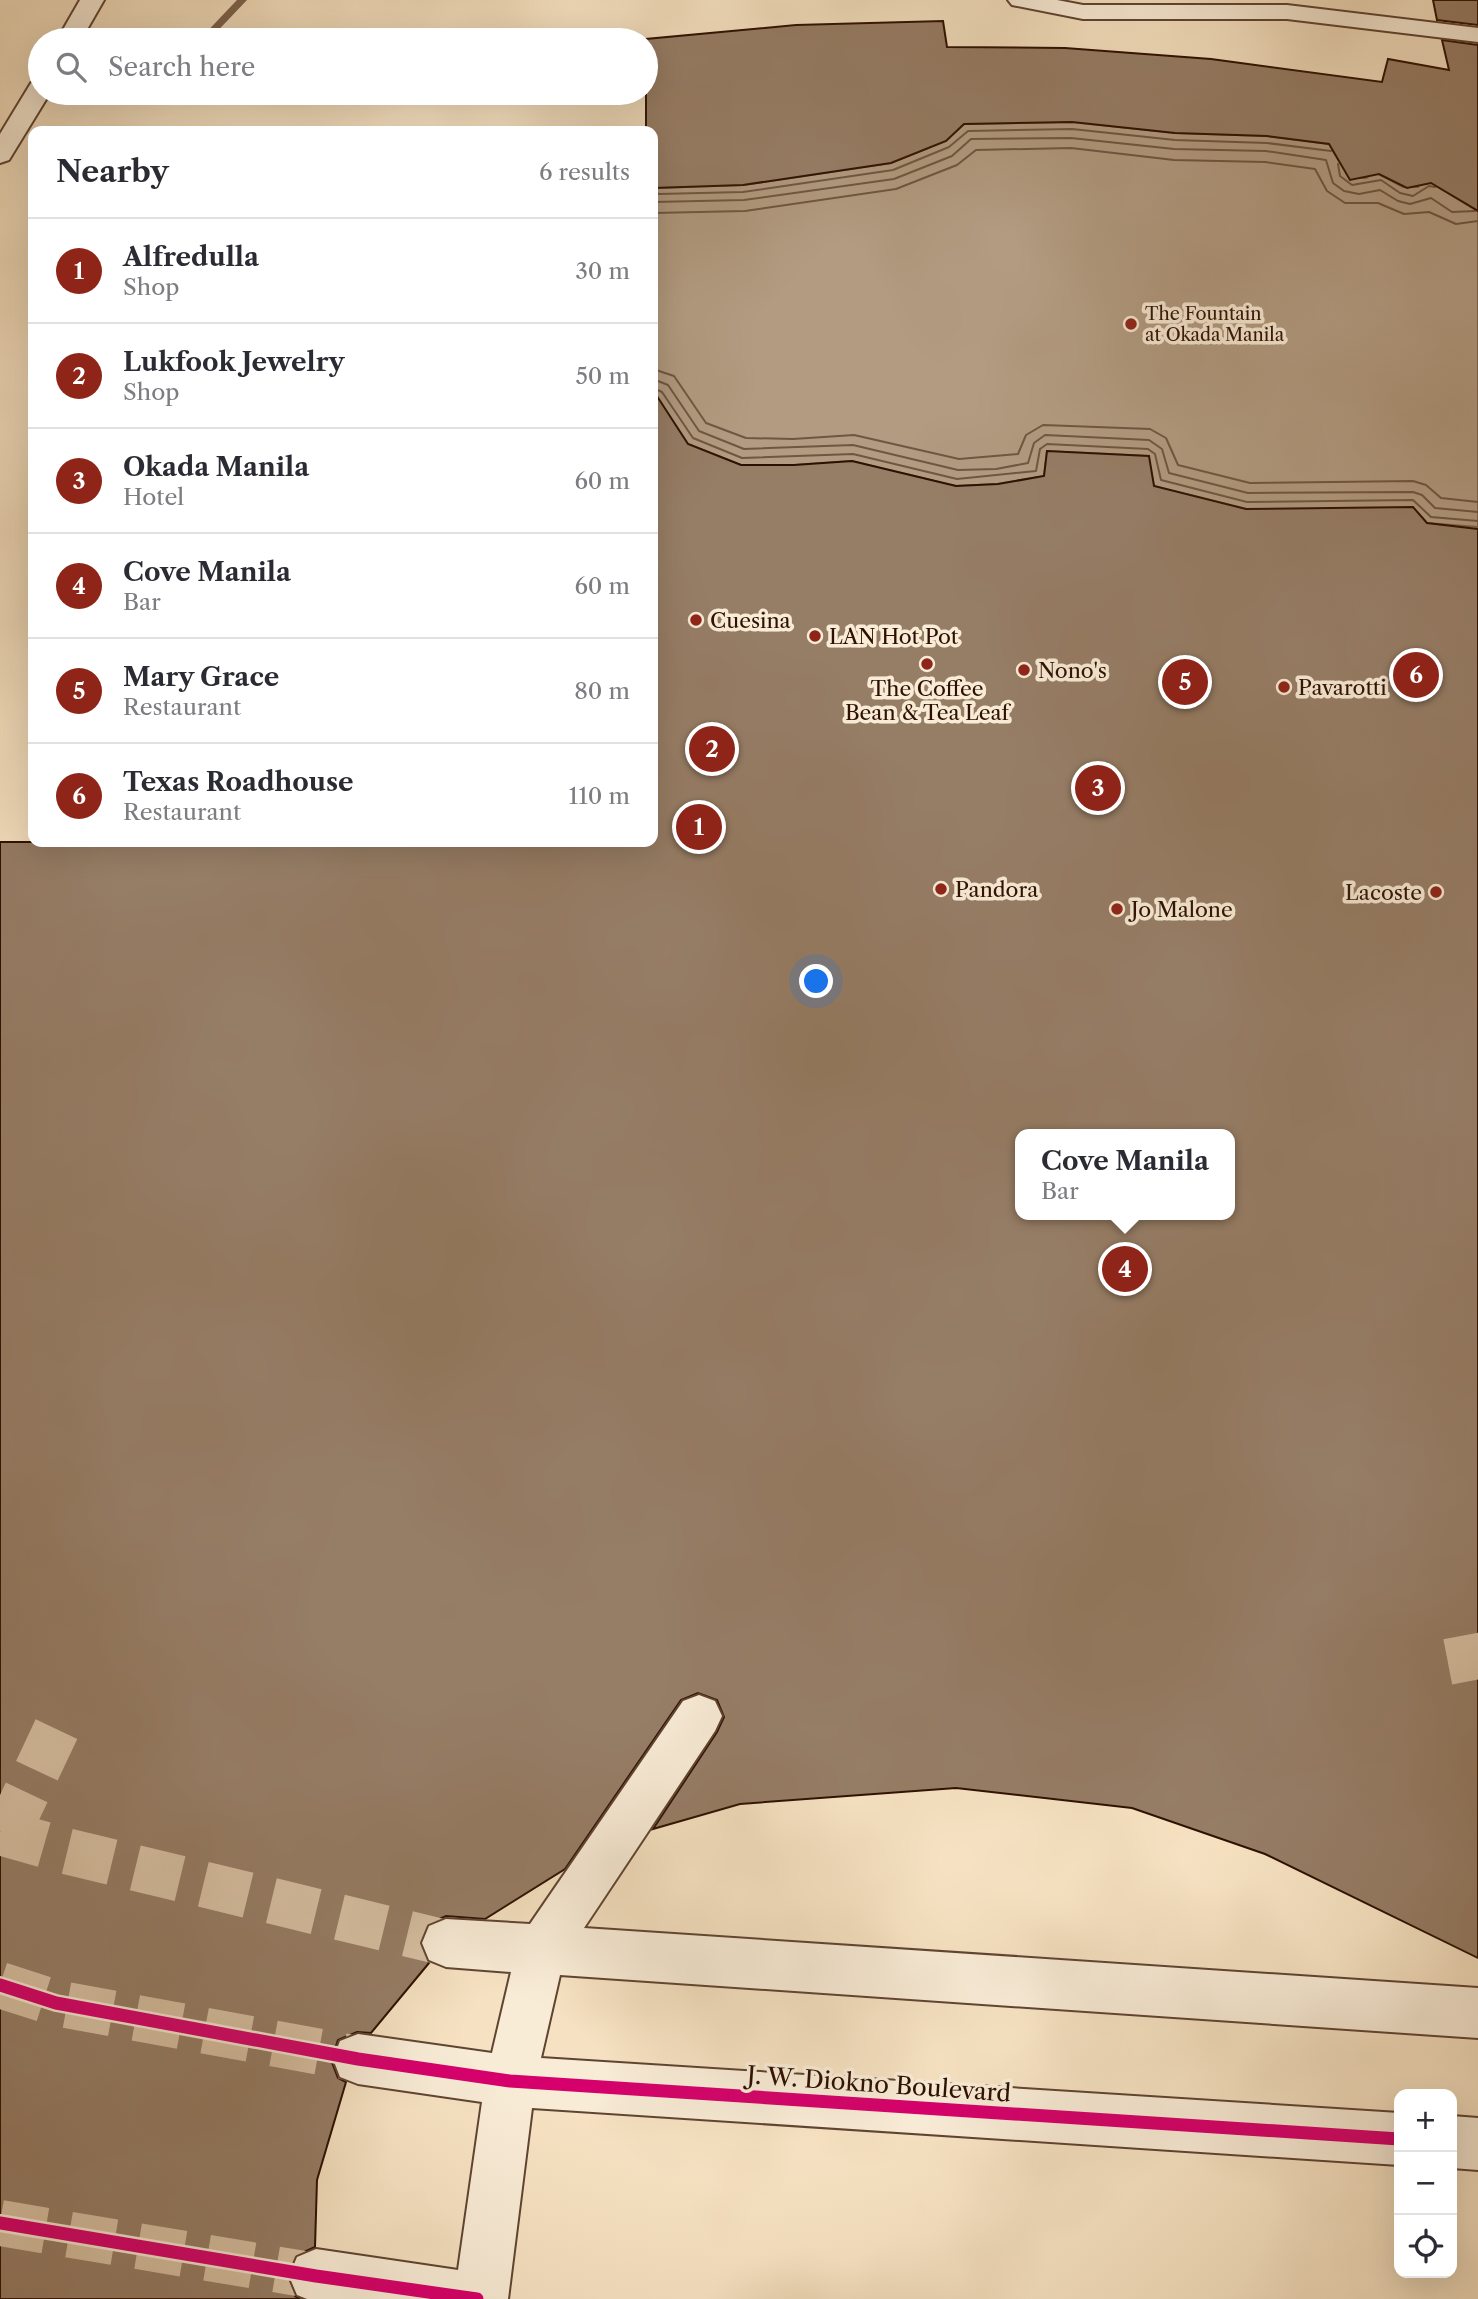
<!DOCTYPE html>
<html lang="en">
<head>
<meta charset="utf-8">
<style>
  :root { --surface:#fff; --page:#f2f2f3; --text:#2b2b33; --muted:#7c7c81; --line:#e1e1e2; --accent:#8f2418 }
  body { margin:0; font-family:"Libre Caslon Text",serif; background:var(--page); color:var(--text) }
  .controls { position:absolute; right:21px; bottom:21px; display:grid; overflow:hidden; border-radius:14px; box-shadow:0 7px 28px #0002 }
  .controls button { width:63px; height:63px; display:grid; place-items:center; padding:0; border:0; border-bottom:2px solid var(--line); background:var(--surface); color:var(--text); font:35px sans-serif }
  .you { position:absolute; left:817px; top:982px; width:24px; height:24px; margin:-18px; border:5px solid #fff; border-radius:50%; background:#1a73e8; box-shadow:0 0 0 10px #1a73e833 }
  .badge { display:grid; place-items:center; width:46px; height:46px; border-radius:50%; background:var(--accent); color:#fff; font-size:23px; font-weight:700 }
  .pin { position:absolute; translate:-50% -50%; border:4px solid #fff; box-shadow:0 2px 7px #0006 }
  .popup { position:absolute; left:1015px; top:1129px; width:220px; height:91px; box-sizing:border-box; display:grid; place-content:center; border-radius:14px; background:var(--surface); filter:drop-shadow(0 2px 5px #0005); font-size:23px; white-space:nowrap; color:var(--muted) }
  .popup b { font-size:26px; color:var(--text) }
  .popup::after { content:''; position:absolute; left:50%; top:100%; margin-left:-14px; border:14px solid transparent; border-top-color:var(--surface) }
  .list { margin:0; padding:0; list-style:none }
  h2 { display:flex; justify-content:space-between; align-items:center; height:91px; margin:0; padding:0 28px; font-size:30px }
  h2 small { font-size:23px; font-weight:400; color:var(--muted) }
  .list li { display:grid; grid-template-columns:46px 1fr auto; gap:21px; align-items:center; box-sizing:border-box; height:105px; padding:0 28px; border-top:2px solid var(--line) }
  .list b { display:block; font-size:26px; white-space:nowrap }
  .list p { margin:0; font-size:23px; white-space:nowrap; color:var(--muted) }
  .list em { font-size:23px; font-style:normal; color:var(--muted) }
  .icon { flex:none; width:38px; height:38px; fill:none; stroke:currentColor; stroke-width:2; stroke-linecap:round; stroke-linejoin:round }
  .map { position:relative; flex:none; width:1478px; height:2299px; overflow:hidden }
  .search { position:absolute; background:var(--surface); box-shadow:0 7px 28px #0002; left:28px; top:28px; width:630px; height:77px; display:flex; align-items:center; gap:18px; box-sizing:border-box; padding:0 24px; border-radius:38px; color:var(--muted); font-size:26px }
  .panel { position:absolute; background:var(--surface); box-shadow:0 7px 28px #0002; left:28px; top:126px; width:630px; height:721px; border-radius:14px }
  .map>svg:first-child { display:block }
</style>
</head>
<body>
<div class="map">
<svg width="1478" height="2299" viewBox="0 0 1478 2299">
  <rect width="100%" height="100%" fill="#f6e2c2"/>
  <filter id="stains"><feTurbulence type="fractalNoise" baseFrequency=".00286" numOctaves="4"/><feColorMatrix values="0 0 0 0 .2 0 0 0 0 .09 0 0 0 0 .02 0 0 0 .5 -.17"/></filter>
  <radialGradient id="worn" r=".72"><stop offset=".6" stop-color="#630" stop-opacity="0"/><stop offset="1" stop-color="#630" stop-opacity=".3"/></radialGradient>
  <path fill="#b29b81" stroke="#7d634e" stroke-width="2" d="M1072,122L1175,133L1267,136L1353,147L1354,178H1366L1375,172L1403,187H1418L1425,178L1478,190V527L1246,509L1154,486L1148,456L1047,451L1044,476L998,484L956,486L852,461L794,465H741L688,444L653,394V178L659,188L743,185L891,163L946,141L964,124Z"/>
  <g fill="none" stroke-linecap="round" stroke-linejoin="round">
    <g stroke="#705642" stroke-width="2">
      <path d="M1338,164L1340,176L1352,185L1381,180L1400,193L1413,196L1429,186L1435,187"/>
      <path d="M653,191L659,194L743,192L893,170L949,147L968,131L1072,129L1175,140L1267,143L1331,151"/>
      <path d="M653,202L744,200L894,179L952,156L971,139L1071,138L1174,149L1266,151L1326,160L1333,183L1344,191L1359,194L1380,190L1398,201L1410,204L1431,198L1452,212L1475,211"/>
      <path d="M653,213L745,211L896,189L957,165L976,150L1071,148L1174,160L1265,162L1315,169L1327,191L1345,203H1378L1404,214L1429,212L1456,224L1478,221"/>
      <path d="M653,369L674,376L706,423L746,438L793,439L854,435L959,459L1018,454L1026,435L1043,425L1150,429L1166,438L1178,465L1250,483L1413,481L1426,485L1441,498L1478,502"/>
      <path d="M653,379L668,385L699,431L744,449L853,445L958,470L996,469L1028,463L1034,443L1045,435L1149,440L1162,449L1169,473L1248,493L1413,492L1422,495L1435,508L1478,512"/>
      <path d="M653,388L662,392L693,438L742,458L853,454L957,479L1036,471L1040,449L1047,444L1148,449L1155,454L1161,480L1247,502L1413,500L1431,517L1478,521"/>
    </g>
    <path fill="#7d634e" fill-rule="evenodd" d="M237,0H247L209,40H199Z"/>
  </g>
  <g fill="#967d66" stroke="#2e1002" stroke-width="2" fill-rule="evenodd">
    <path d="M1433,0H1478V25L1437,20Z"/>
    <path d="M943,21L947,47L1065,48L1211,59L1382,82L1388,59L1449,70L1442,40L1478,45V211L1431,183L1407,188L1379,174L1350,180L1329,144L1267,136L1175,133L1072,122L964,124L946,141L891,163L743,185L653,188V131H646V39L796,25Z"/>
    <path d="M653,390L688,444L741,465H794L852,461L956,486L998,484L1044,476L1047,451L1149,456L1154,486L1246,509L1413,507L1427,523L1478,529V1958L1265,1854L1132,1808L956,1788L740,1804L653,1829L717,1732L724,1717L717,1700L698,1693L681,1700L565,1869L485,1919L446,1916L428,1924L420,1944L429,1963L371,2033L357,2032L338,2040L331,2060L338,2078L346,2082L317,2180L315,2247L295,2256L287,2275L295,2296L300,2299H0V842H653ZM1020,1134H1230V1215H1020Z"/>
  </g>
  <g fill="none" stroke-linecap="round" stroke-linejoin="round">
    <g stroke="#d8c2a5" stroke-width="46" stroke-dasharray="46 24" stroke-linecap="butt">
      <path d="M1466,1635L1478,1697"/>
      <path d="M0,1832L66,1851L446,1943"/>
      <path d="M7,1834L57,1728"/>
      <path d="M0,1985L56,2003L358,2059"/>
      <path d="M0,2223L316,2276"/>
    </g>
    <defs>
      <g id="minor">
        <path d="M80,0H104L81,40H57Z"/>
        <path d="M1008,0H1057L1083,5H1287L1478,28V42L1287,19H1083L1012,5Z"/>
        <path d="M40,81V93H50L9,160L0,163V134L31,83Z"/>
        <path d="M699,1695L715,1701L722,1716L715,1731L584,1928L1478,1988V2038L560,1975L541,2058L1399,2113V2165L532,2108L508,2299H307L297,2295L289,2276L297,2257L316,2249L458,2270L482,2102L358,2084L340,2077L333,2059L340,2041L358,2034L492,2053L511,1972L446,1967L429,1960L422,1943L429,1926L446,1919L530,1924L683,1701Z"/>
        <path d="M1452,2116L1478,2118V2170L1452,2168Z"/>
      </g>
    </defs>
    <use href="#minor" stroke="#604432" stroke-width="4"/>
    <use href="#minor" fill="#f9ecd7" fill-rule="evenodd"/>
    <defs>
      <g id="cycleway">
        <path d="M0,1985L56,2003L358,2059L510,2081L1399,2139"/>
        <path d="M0,2223L316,2276L477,2299"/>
      </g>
    </defs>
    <use href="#cycleway" stroke="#f9ecd7" stroke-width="18"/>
    <use href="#cycleway" stroke="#d6006c" stroke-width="13"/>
  </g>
  <g fill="#8f2418" stroke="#f9ecd7" stroke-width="2.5">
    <circle cx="1131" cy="324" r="7"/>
    <circle cx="696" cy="620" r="7"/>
    <circle cx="815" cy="636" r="7"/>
    <circle cx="927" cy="664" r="7"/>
    <circle cx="1024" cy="670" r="7"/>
    <circle cx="1284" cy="687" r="7"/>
    <circle cx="941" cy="889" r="7"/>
    <circle cx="1436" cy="892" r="7"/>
    <circle cx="1117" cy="909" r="7"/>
  </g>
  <g text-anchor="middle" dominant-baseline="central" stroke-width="7" stroke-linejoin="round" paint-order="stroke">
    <g font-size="18" fill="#2e1002" stroke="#f9ecd7" text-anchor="start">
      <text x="1145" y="314">The Fountain<tspan x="1145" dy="21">at Okada Manila</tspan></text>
    </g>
    <g font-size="21" fill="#2e1002" stroke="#f9ecd7" text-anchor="start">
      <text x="710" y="620">Cuesina</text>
      <text x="829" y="636">LAN Hot Pot</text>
      <text x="1038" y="670">Nono's</text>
      <text x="1298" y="687">Pavarotti</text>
      <text x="927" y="688" text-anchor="middle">The Coffee<tspan x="927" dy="24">Bean &amp; Tea Leaf</tspan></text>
      <text x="955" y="889">Pandora</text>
      <text x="1422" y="892" text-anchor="end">Lacoste</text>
      <text x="1131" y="909">Jo Malone</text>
    </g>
    <g font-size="24" fill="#2e1002" stroke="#f9ecd7">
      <text transform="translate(879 2084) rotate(4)">J. W. Diokno Boulevard</text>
    </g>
  </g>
  <rect width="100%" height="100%" filter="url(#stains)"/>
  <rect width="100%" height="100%" fill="url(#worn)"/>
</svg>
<div class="controls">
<button>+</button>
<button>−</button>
<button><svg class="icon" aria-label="locate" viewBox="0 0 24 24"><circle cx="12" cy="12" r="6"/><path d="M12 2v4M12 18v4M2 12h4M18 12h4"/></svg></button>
</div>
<div class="you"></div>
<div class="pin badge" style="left:699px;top:827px">1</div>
<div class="pin badge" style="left:712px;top:749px">2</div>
<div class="pin badge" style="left:1098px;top:788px">3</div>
<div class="pin badge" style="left:1125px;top:1269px">4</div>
<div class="popup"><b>Cove Manila</b>Bar</div>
<div class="pin badge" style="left:1185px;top:682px">5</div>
<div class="pin badge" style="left:1416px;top:675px">6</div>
<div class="search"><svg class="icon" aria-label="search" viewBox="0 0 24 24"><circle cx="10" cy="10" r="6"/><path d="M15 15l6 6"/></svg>Search here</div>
<section class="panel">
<h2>Nearby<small>6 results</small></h2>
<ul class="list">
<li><span class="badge">1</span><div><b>Alfredulla</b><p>Shop</p></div><em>30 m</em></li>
<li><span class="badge">2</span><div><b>Lukfook Jewelry</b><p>Shop</p></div><em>50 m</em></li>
<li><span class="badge">3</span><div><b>Okada Manila</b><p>Hotel</p></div><em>60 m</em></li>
<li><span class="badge">4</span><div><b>Cove Manila</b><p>Bar</p></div><em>60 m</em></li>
<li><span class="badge">5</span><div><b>Mary Grace</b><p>Restaurant</p></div><em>80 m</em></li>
<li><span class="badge">6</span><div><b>Texas Roadhouse</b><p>Restaurant</p></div><em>110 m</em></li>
</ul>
</section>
</div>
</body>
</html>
